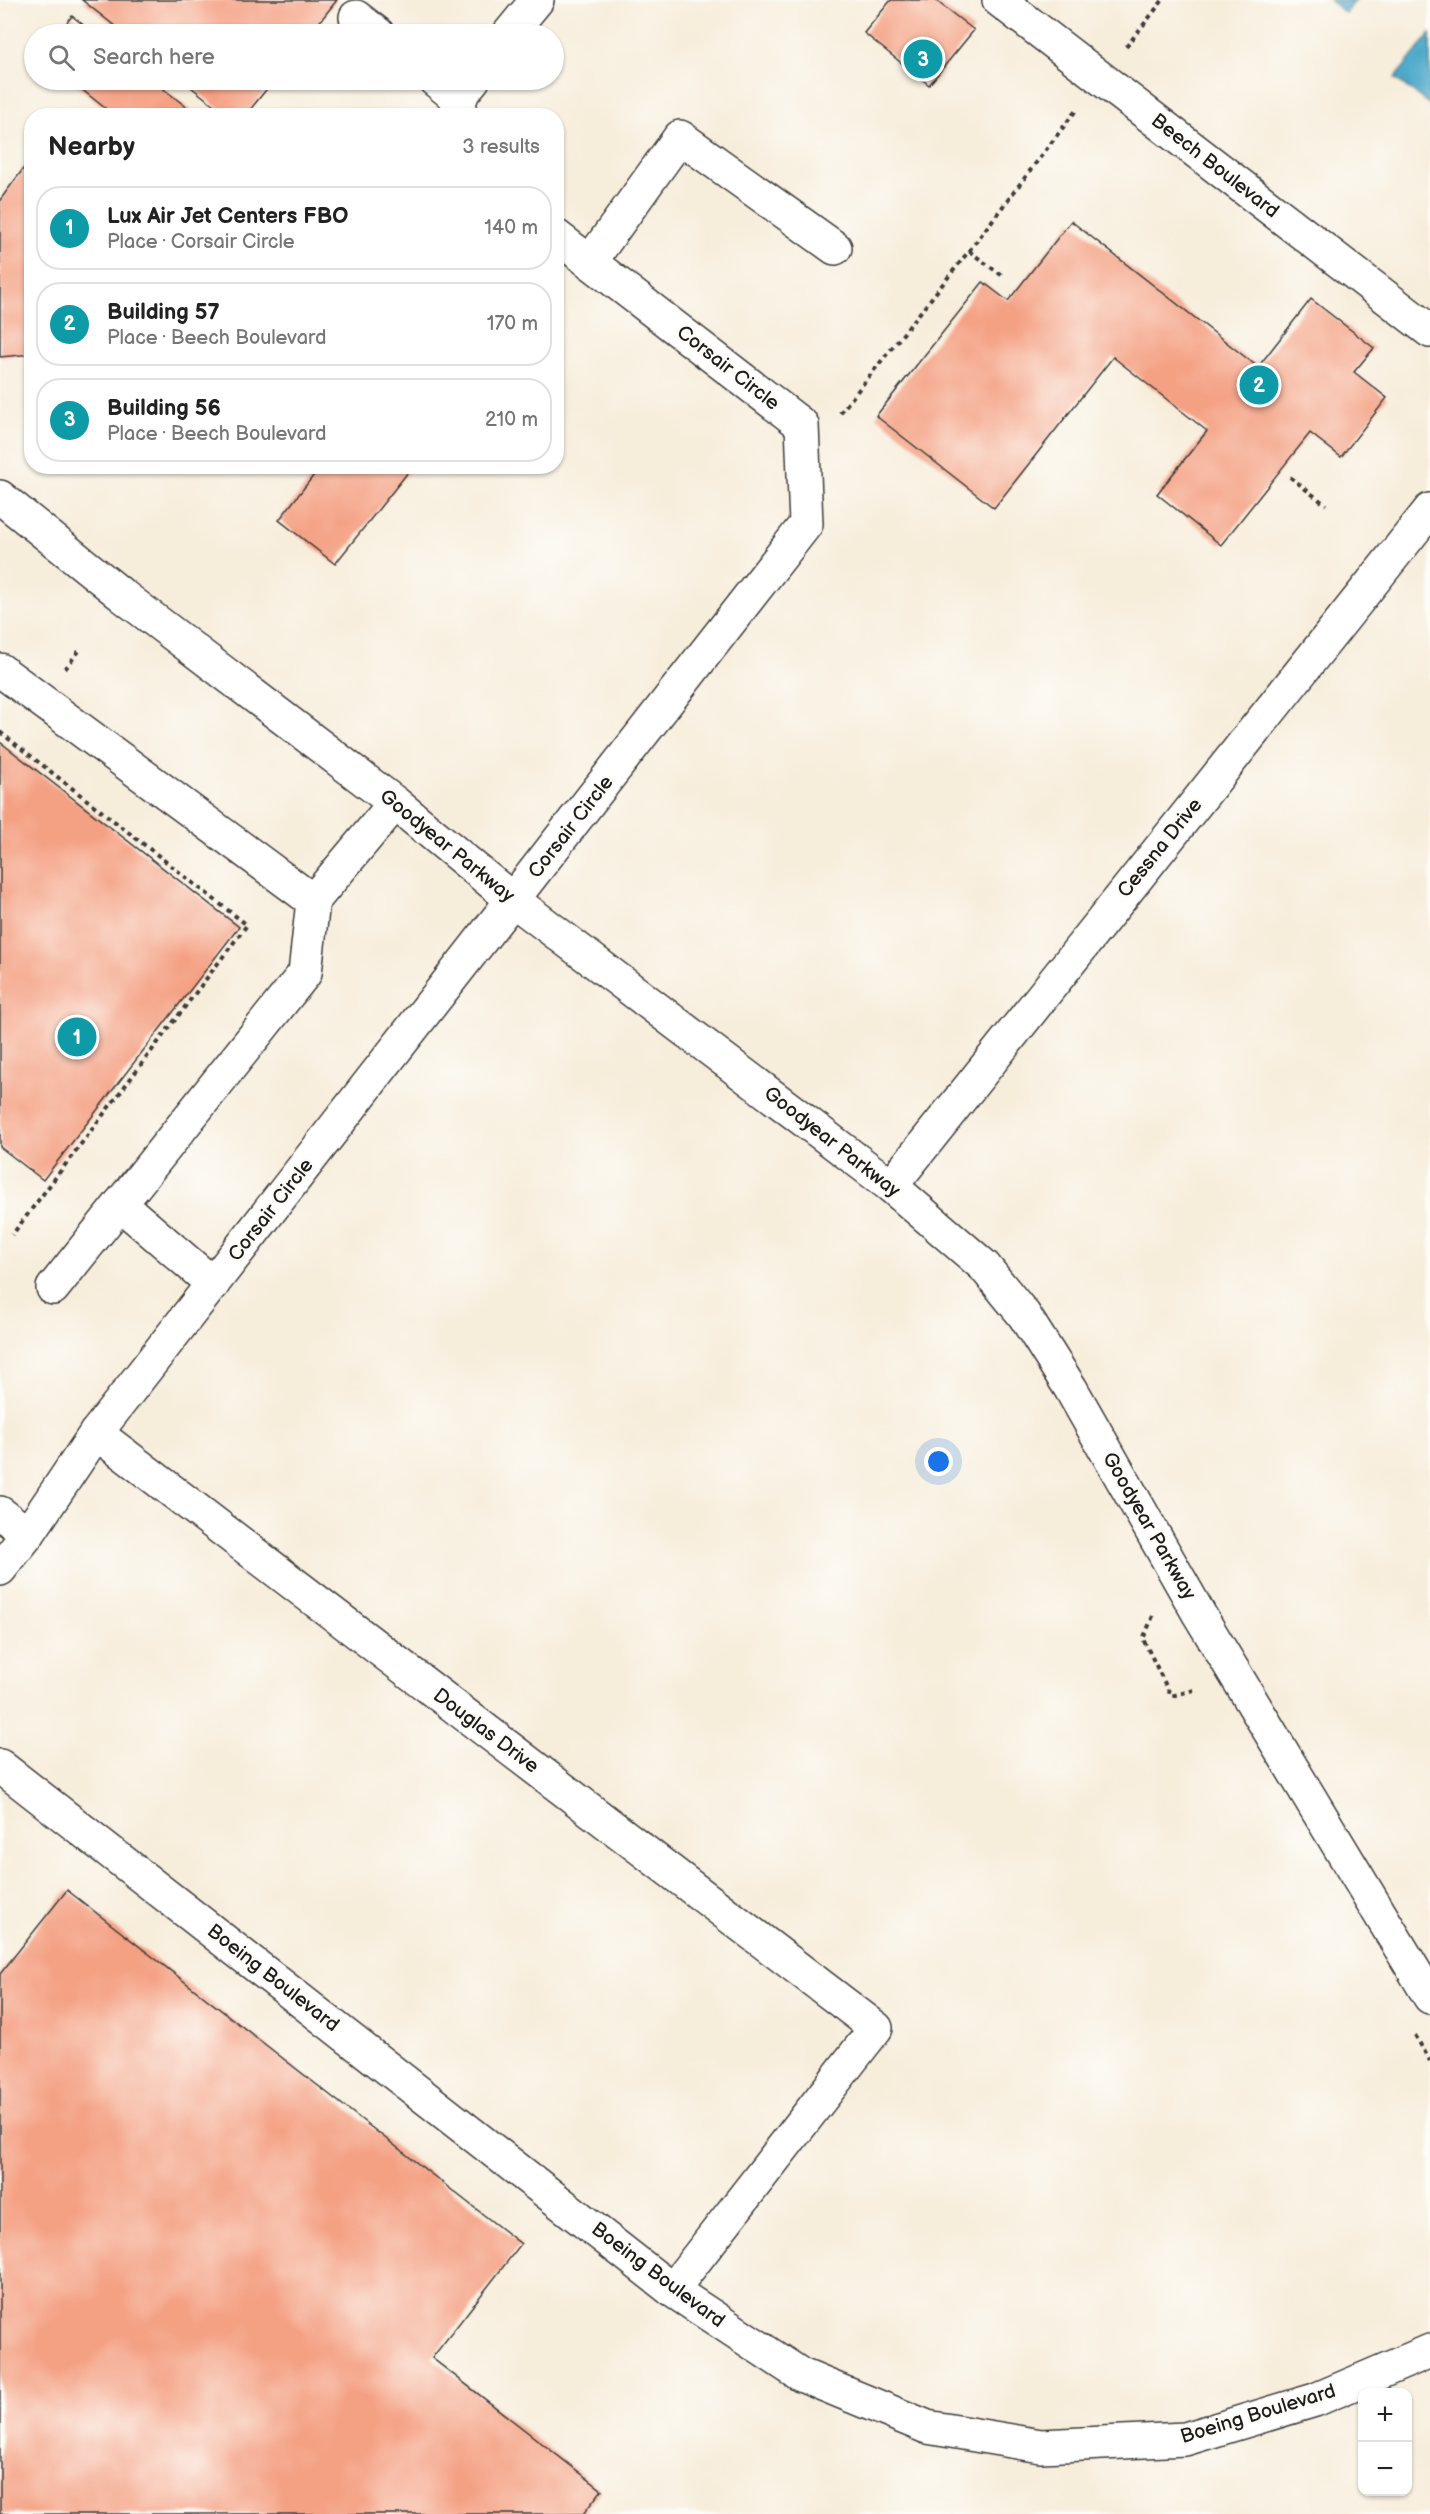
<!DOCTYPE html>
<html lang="en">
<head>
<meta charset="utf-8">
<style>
  :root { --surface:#fff; --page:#f6f6f6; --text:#222; --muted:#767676; --line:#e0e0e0; --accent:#c8321e }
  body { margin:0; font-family:"Balsamiq Sans",sans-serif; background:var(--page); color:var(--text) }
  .controls { position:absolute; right:18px; bottom:18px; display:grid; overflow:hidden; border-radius:12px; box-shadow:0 2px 4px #0004 }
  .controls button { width:54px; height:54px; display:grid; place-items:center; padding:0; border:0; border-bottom:2px solid var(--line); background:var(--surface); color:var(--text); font:30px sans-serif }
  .you { position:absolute; left:939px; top:1462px; width:21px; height:21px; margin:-15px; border:4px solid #fff; border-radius:50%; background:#1a73e8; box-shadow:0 0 0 9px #1a73e833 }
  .badge { display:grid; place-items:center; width:39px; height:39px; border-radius:50%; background:var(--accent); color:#fff; font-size:20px; font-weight:700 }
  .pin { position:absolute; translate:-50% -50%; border:3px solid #fff; box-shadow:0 2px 6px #0006 }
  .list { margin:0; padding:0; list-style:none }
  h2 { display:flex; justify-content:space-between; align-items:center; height:78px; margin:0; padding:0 24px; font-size:26px }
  h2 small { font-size:20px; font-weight:400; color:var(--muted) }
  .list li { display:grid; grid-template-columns:39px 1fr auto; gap:18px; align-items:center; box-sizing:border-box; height:84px; margin:0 12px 12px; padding:0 12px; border:2px solid var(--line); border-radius:24px }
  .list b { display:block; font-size:22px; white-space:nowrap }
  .list p { margin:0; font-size:20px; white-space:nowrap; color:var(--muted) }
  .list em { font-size:20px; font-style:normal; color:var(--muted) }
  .icon { flex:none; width:33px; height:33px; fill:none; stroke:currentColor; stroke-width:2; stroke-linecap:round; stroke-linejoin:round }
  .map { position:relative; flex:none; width:1430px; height:2514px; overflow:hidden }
  .search { position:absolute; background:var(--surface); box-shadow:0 2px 4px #0004; left:24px; top:24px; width:540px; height:66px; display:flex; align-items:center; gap:15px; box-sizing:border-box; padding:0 21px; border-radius:33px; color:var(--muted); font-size:22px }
  .panel { position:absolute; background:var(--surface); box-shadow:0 2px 4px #0004; left:24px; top:108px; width:540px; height:366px; border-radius:24px }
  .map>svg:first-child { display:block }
</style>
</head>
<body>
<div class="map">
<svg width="1430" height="2514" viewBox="0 0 1430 2514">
  <rect width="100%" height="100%" fill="#fdfcf7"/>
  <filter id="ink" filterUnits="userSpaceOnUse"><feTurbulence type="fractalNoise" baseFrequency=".0167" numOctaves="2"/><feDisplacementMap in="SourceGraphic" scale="12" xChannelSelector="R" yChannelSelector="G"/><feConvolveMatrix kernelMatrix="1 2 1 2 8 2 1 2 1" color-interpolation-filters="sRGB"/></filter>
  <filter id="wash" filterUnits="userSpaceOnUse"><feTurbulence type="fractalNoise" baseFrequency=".008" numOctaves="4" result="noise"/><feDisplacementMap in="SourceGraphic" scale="24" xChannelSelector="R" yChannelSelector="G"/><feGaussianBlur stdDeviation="1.35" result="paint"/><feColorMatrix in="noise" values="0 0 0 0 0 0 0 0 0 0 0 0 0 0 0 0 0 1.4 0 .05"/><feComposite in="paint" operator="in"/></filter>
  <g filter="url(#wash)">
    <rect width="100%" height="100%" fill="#f7eddb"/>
    <g fill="#4ba8c9" stroke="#346272" stroke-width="1.5">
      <path d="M1329,0H1356L1345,13Z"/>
      <path d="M1430,34V105L1395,78Z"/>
    </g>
    <g id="blocks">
      <g fill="#f4a083">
        <path d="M82,0H337L310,34H125Z"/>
        <path d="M891,0H935L974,30L929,85L864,33Z"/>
        <path d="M72,16L95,34H58Z"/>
        <path d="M70,80H152L198,116H115Z"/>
        <path d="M182,80H274L245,116H228Z"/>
        <path d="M32,157V354L0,357V200Z"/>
        <path d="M1071,221L1258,367L1311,299L1374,348L1354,372L1387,398L1341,457L1310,433L1221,545L1157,494L1207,431L1113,357L994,508L876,416L983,282L1008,301Z"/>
        <path d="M321,466H413L335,564L279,520Z"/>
        <path d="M0,742L239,927L43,1180L0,1147Z"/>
        <path d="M67,1890L521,2244L432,2358L602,2490L583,2514H0V1974Z"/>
      </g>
    </g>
  </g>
  <g filter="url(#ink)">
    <use href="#blocks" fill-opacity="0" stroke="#3d3b39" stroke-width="1.5"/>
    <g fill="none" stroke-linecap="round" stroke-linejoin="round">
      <defs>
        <g id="minor">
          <path d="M999,0L1430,331"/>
          <path d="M356,17L378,34"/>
          <path d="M509,34L537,0"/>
          <path d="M435,80L460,100"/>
          <path d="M454,116L463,92L473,80"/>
          <path d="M590,262L680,137L835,248"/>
          <path d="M0,497L123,596L395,803L513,900L891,1186L984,1266L1024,1315L1071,1389L1199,1614L1430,1997"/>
          <path d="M0,670L313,901L305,973L53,1288"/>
          <path d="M313,901L395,803"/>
          <path d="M891,1186L1430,510"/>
          <path d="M120,1204L213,1284"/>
          <path d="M96,1433L876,2028L672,2290"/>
          <path d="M0,1513L28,1534"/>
          <path d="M0,1569L28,1534L96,1433L806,524L802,425L556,236"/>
          <path d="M0,1766L672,2290L801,2375L927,2427L1041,2446L1185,2439L1315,2400L1430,2351"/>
        </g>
      </defs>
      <use href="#minor" stroke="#3d3b39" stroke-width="36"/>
      <g stroke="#3d3b39" stroke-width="4" stroke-dasharray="4.5 4.5" stroke-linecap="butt">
        <path d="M1126,47L1163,0"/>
        <path d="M969,251L1004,277"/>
        <path d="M840,413L969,251L1077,109"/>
        <path d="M1290,477L1326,505"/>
        <path d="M65,669L79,651"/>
        <path d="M0,732L247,925L12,1235"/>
        <path d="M1153,1616L1143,1639L1171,1696L1198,1689"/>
        <path d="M1415,2035L1430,2061"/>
      </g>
      <use href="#minor" stroke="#fff" stroke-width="33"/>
    </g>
  </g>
  <g text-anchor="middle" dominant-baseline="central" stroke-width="5" stroke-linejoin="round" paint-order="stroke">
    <g font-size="20" fill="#1c1c1c" stroke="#fdfcf7">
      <text transform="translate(1215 166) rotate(38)">Beech Boulevard</text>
      <text transform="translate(728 368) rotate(38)">Corsair Circle</text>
      <text transform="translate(571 827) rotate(-52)">Corsair Circle</text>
      <text transform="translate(447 846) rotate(39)">Goodyear Parkway</text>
      <text transform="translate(1160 848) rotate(-51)">Cessna Drive</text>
      <text transform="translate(832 1142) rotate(38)">Goodyear Parkway</text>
      <text transform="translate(271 1210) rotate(-52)">Corsair Circle</text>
      <text transform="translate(1149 1526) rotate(60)">Goodyear Parkway</text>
      <text transform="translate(486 1731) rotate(37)">Douglas Drive</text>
      <text transform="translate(273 1978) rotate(38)">Boeing Boulevard</text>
      <text transform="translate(658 2275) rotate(37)">Boeing Boulevard</text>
      <text transform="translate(1258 2414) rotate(-17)">Boeing Boulevard</text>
    </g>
  </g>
</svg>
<div class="controls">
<button>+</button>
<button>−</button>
</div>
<div class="you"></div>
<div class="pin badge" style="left:77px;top:1037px;background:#0f9aa8">1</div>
<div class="pin badge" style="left:1259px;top:385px;background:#0f9aa8">2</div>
<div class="pin badge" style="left:923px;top:59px;background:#0f9aa8">3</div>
<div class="search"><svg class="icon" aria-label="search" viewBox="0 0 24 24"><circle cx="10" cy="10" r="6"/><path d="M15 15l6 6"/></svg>Search here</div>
<section class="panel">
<h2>Nearby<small>3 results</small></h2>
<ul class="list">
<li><span class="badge" style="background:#0f9aa8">1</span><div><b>Lux Air Jet Centers FBO</b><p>Place · Corsair Circle</p></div><em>140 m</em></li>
<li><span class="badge" style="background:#0f9aa8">2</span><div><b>Building 57</b><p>Place · Beech Boulevard</p></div><em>170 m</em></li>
<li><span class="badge" style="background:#0f9aa8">3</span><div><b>Building 56</b><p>Place · Beech Boulevard</p></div><em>210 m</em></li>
</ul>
</section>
</div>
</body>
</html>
